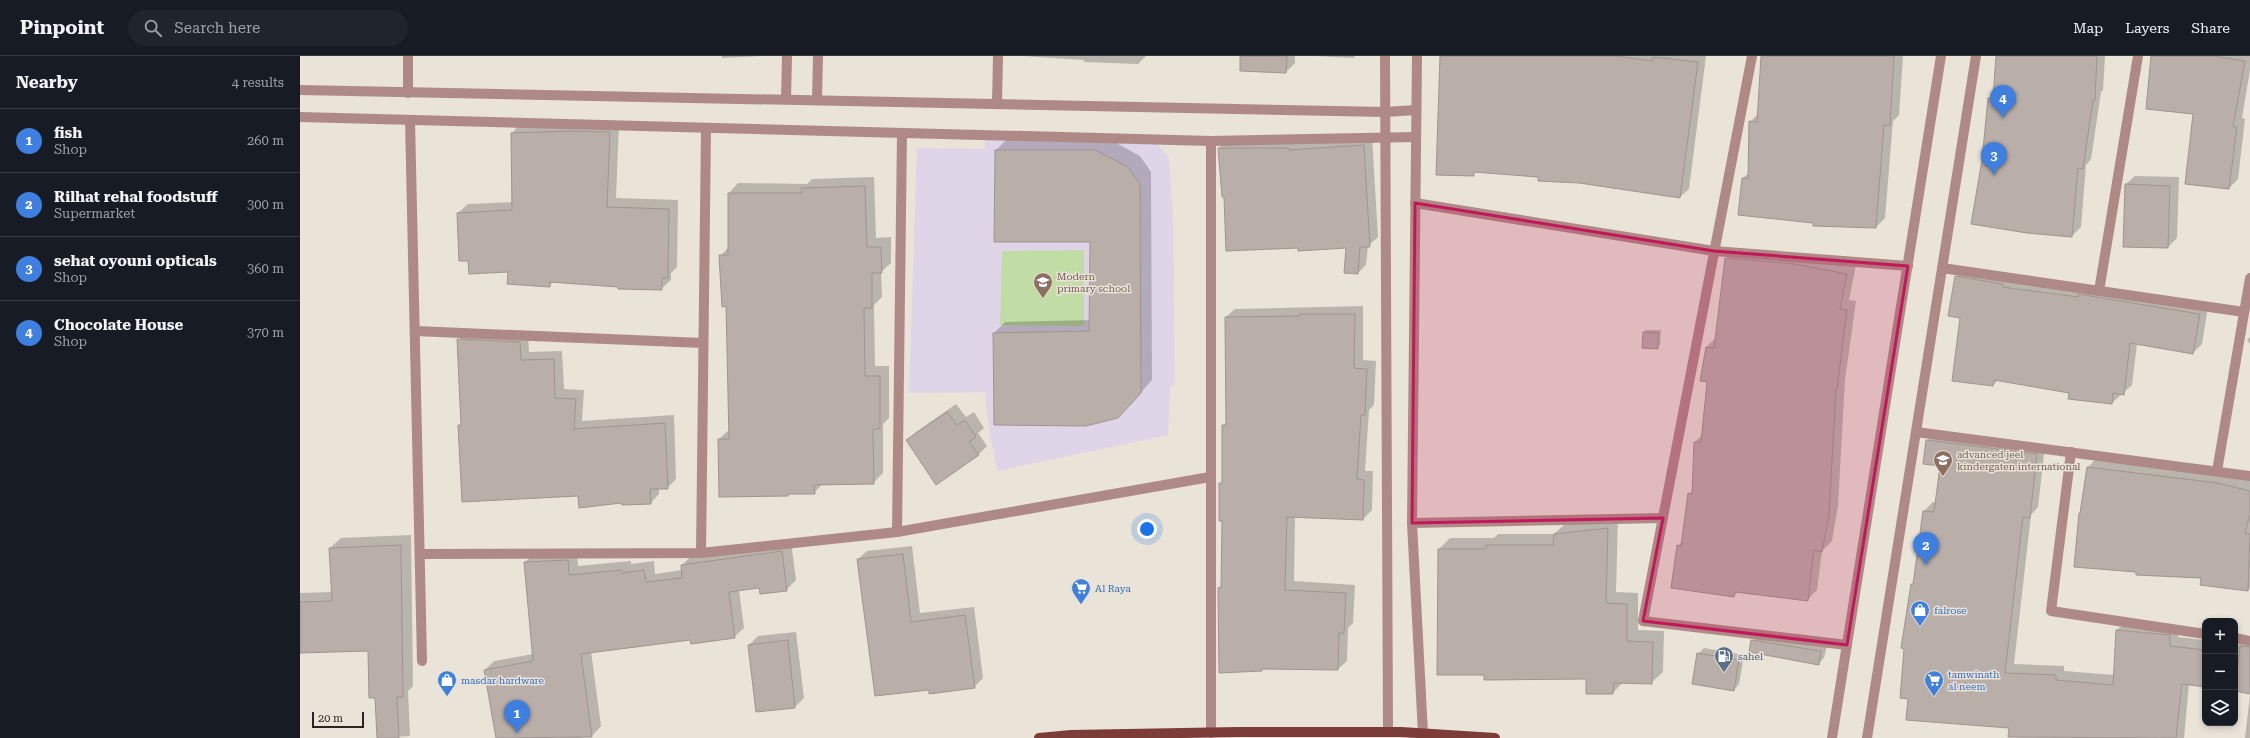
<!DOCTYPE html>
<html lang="en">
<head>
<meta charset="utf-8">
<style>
  :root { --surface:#171b24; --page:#20242c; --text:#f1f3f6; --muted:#9ea1a6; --line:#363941; --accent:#ea580c }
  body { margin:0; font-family:"Roboto Serif",serif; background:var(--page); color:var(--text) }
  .controls { position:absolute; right:12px; bottom:12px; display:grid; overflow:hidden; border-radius:8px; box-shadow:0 2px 6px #0003 }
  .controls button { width:36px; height:36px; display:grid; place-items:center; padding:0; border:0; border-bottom:1px solid var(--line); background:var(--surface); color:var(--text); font:20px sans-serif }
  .scale { position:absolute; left:12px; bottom:10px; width:52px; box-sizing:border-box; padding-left:4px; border:2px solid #282522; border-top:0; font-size:11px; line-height:14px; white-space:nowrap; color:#282522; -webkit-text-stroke:3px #e9e3d8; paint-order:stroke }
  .you { position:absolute; left:847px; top:473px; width:14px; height:14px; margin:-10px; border:3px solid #fff; border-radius:50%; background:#1a73e8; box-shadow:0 0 0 6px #1a73e833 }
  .badge { display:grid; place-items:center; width:26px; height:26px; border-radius:50%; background:var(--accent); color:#fff; font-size:13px; font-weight:700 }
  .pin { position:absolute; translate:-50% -33px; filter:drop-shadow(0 1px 2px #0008) }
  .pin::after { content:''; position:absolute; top:21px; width:14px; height:12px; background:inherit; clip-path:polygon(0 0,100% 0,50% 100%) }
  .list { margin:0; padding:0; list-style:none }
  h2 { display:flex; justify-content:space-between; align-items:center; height:52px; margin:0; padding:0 16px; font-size:17px }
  h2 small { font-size:13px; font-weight:400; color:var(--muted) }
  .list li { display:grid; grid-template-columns:26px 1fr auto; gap:12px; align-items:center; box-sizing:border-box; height:64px; padding:0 16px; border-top:1px solid var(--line) }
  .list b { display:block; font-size:15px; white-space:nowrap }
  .list p { margin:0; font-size:13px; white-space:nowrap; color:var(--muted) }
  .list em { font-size:13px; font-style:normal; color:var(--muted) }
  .icon { flex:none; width:22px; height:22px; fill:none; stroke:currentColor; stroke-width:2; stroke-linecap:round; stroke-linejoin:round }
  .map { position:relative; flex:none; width:1950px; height:682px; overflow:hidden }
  header { display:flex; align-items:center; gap:24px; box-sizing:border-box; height:56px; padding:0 20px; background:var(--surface); border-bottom:1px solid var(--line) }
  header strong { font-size:19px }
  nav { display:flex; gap:22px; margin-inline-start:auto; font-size:14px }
  .search { width:280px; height:36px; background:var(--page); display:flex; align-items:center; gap:10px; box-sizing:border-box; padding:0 14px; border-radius:22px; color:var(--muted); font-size:15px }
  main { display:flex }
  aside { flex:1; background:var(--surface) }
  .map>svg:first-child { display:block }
</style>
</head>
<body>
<header>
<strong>Pinpoint</strong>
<div class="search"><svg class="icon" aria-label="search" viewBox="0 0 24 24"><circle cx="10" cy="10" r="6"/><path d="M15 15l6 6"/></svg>Search here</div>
<nav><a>Map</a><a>Layers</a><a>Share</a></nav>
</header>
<main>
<aside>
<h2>Nearby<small>4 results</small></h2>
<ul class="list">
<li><span class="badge" style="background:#3f7fe0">1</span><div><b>fish</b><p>Shop</p></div><em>260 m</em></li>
<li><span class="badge" style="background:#3f7fe0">2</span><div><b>Rilhat rehal foodstuff</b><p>Supermarket</p></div><em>300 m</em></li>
<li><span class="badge" style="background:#3f7fe0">3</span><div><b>sehat oyouni opticals</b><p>Shop</p></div><em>360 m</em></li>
<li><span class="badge" style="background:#3f7fe0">4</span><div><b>Chocolate House</b><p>Shop</p></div><em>370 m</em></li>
</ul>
</aside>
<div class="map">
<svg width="1950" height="682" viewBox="0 0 1950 682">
  <rect width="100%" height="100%" fill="#e9e3d8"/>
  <path fill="#dfd5e9" d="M685,83L857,88L869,101L873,161L875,326L870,331L868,379L697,415L689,373L685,336L609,337L617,92L685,93Z"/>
  <path fill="#c1dca4" d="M784,194V270L700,269L702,195Z"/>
  <g fill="#0003">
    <path d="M422,0H461L422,2Z"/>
    <path d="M723,0H846L838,8L784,6V4Z"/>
    <path d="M941,0H995V7L986,16Z"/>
    <path d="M1015,0H1055L1053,2Z"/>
    <path d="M1141,0H1406L1389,133L1380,141L1239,120L1177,115L1173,119Z"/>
    <path d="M1462,0H1603L1599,59L1593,65L1585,162L1576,171L1514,166L1443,122L1449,117L1450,66L1458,58Z"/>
    <path d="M1697,0H1805L1803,34L1801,36L1791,103L1786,109L1781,171L1772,180L1683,104L1689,42L1695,37Z"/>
    <path d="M1852,0H1950V14L1942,62L1945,63L1938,123L1929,132L1886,127L1894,57Z"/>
    <path d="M221,67H319L316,142L378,144L377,211L371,217V224L361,233L253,226L249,230L169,204L158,157L168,148L213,146L212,77Z"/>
    <path d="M1072,81L1078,181L1068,190L1066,209L1058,217L1047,191H999L925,140L919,92L927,84Z"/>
    <path d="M807,82L840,100L851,116L852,324L830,349L694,277L705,266L790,264L791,185L696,94L707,83Z"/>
    <path d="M1835,120L1879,121L1877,182L1868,191L1826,128Z"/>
    <path d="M574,121L576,182L591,181V207L581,216L582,241L574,249L575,310H589V362L583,368V417L573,427H523L514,437H490L488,439L419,383L430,373L427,249L420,200L429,191V137L438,127L507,128L512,123Z"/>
    <path d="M1436,193L1556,209L1549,244L1556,245L1545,324L1538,450L1532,485L1522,495L1517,534L1507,544L1438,535L1434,540L1378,490L1383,484L1389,438L1393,434L1395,386L1403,378L1408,326L1406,291L1416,282L1426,203Z"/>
    <path d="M1665,212L1908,250L1902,288L1893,297L1837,288L1832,329L1812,347L1770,336L1699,323L1693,329L1661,261L1656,221Z"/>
    <path d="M1063,250V304L1076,305L1074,349L1069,354L1065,415H1073L1072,454L1063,463L995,461L994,525L1055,529L1053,567L1048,572L1047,605L1038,613L964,612L961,614L919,532L922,529L923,464L920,428L923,425V370L927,365L926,261L935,253Z"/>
    <path d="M1346,274H1361L1360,289L1357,292L1344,276Z"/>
    <path d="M167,275L228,278L229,296L262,295L264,333L284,334L282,365L374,359L376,423L367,432H359V438L351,447L322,446L279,439L159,370L162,367L158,284Z"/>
    <path d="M1950,281V288L1947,284Z"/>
    <path d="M656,348L666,361L674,356L684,372L678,377L687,390L678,399L608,384L616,376Z"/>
    <path d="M1636,375L1745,390L1738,451L1731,459L1714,608L1764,610V615L1815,619L1817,574L1826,565L1879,571L1878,581L1905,584V630L1889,628L1884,682H1752L1709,680L1710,671L1609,642L1612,528L1615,526L1624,455L1633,446H1637L1641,409L1627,384Z"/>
    <path d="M1797,402L1950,424V532L1948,534L1902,522L1837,515L1780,457L1788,411Z"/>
    <path d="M1318,461L1316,536L1338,537V574L1364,575L1363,616L1351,627L1323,626L1313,637L1287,622L1185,618L1139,493L1150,482H1194L1198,478H1254L1266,467Z"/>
    <path d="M111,479L113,630L108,635L110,680L78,682L76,641L69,594L0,596V537L32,536L30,492L41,482Z"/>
    <path d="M491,486L496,524L486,534L460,531L439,534L444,572L434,581L391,582L291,595L301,670L292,680L278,682H197L185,614L194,605L233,598L225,506L235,497L277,495L278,510L331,505V508L354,505L355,518L382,514V509L391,500Z"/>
    <path d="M612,490L620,557L674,551L683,622L674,631L630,633L558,503L567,495Z"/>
    <path d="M496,576L504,642L495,651L449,589L458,580Z"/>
    <path d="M1458,579L1527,589L1524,602L1518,608L1452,585Z"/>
    <path d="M1950,583V637L1935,634V588L1944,589Z"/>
    <path d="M1404,592L1444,599L1439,628L1434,634L1398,598Z"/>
    <path d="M1950,639V682H1945Z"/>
  </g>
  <g fill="#baaea9" stroke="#a0948f">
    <path d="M940,0H987L986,17L940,15Z"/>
    <path d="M1140,0H1317L1352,5L1353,1L1398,6L1380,142L1279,127L1238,125V121L1174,116V120L1136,119Z"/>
    <path d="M1461,0H1594L1590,70L1584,69L1576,172L1513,170V167L1438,159L1442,122H1448L1449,65L1457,66Z"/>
    <path d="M1696,0H1797L1795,44H1793L1783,113L1778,112L1772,181L1727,177L1671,168L1682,104L1688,42H1693Z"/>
    <path d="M1851,0H1914L1945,5L1933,71H1937L1929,133L1885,128L1893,58L1846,53Z"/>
    <path d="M269,75L310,76L307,151L369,153L368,222H362V234L318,233V231L250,226V231L207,228L208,216L169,218L168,205H159L157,157L212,154L211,77Z"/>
    <path d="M1064,89L1070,191H1060L1058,218L1044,217L1046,192L998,195V192L926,195L924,141H922L918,92H989V94Z"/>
    <path d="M695,94H795L828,111L840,128L841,337L818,362L786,370L694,369L693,277L789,275L790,186H694Z"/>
    <path d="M1825,128L1870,130L1868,192L1823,191Z"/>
    <path d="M565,130L567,191H581L582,217H572V252H564L565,320H580V373H573L574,428L514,429L515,438H488V440L419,441L418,383H429L426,250L422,251L419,199H428V137H502L501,132Z"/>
    <path d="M1425,202L1495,208L1547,218L1540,253L1547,254L1537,333H1536L1529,460L1522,496L1514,494L1508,545L1435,536L1434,541L1371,532L1377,489L1381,490L1388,437L1392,438L1394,386H1401L1407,326L1400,325L1406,291L1414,292Z"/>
    <path d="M1655,220L1703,228L1702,231L1778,241V238L1900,258L1893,298L1830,287L1824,339L1813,337L1812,348L1768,343L1769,337L1694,324L1693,330L1652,325L1660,262L1648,260Z"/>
    <path d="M1000,258H1055L1054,312L1067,313L1065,359H1061L1057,423L1064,424L1063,464L987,461L985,534L1046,537L1044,577H1039L1038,614L962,613V615L919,617L918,532L921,531L922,465H919V427H922V369H926L925,261L1000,260Z"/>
    <path d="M1343,276L1358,277V293L1342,292Z"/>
    <path d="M157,283L220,286L221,304L254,303L255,342L276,343L274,373L365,367L368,433H350L351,448L322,449L321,447L279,452L278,440L162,446L158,369H161Z"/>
    <path d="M647,356L657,369L665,364L676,381L669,386L679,399L636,429L606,384Z"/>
    <path d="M1626,384L1737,398L1730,462L1723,461L1705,617L1756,619V624L1813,629L1816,574L1870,579V590L1905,594V631L1882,628L1876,682L1708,681L1709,672L1606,664L1608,643L1600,642L1604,593L1601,592L1611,528H1613L1623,455L1634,456L1640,410L1623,408Z"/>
    <path d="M1787,411L1918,427L1950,435V458L1945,477L1950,478L1948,535L1900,529L1901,522L1836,519V516L1774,511L1779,457H1780Z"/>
    <path d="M1308,472L1306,547L1327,548V585L1353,586L1352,628L1314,627L1313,638H1286V623L1184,624V619H1137L1138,493H1186V489H1253L1254,478Z"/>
    <path d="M101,489L103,641H97L99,682H77L75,642H69L68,595L0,597V546L32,545L29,492Z"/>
    <path d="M482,495L487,535L460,538L459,532L429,536L435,582L391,588L390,584L281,598L292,681L196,682L184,614L233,605L224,506L268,504L269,519L322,514V517L344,514L346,526L382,522L381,509Z"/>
    <path d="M603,498L611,566L665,559L675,632L629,638V634L575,640L557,503Z"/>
    <path d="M488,584L495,652L456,656L448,589Z"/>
    <path d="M1451,584L1521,595L1519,609L1449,596Z"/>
    <path d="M1940,590L1950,591V638L1935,635Z"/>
    <path d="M1397,597L1439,604L1434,635L1392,628Z"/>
  </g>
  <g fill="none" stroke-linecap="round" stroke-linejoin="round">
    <g stroke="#af8985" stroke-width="10">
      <path d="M1085,0L1088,676"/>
      <path d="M1117,0L1112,467L1123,678"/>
      <path d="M1452,0L1343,565L1547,589"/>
      <path d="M0,34L1085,56L1116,54"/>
      <path d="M108,37V0"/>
      <path d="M486,43L487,0"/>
      <path d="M517,44L518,0"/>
      <path d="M697,48L698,0"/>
      <path d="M0,61L911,85L1116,81"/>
      <path d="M110,64L122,605"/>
      <path d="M911,85V677"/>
      <path d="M1115,147L1414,195L1608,210"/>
      <path d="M1642,212L1944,256"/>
      <path d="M1799,235L1838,0"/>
      <path d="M115,275L403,287"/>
      <path d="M1616,376L1950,420"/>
      <path d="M1771,396L1751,555L1905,578"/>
      <path d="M1917,415L1950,222"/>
      <path d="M1112,467L1363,462"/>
      <path d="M597,476L602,77"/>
      <path d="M401,497L406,72"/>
      <path d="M120,498L401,497L597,476L910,421"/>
      <path d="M1935,582L1950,585"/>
      <path d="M1532,682L1641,0"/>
      <path d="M1567,682L1676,0"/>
    </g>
    <path stroke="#7c3d38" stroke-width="10" d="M739,682L771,679L938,676H1101L1195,682"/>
  </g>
  <path fill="#c2185b" fill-opacity="0.2" stroke="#c2185b" stroke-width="3" stroke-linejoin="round" d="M1115,147L1414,195L1608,210L1547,589L1343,565L1363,462L1112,467Z"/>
  <defs>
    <symbol id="school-pin" viewBox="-11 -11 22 30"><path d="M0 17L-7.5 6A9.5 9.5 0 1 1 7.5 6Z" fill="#8d6e63" stroke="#e9e3d8"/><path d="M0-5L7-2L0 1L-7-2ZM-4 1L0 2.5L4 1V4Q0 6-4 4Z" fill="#fff"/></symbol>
    <symbol id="supermarket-pin" viewBox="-11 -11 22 30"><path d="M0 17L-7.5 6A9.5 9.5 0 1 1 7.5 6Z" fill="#3f7fe0" stroke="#e9e3d8"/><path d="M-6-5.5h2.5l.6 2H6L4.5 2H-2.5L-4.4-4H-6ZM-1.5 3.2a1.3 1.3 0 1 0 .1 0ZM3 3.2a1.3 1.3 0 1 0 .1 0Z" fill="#fff"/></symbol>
    <symbol id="shop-pin" viewBox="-11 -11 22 30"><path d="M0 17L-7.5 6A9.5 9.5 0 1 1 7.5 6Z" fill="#3f7fe0" stroke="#e9e3d8"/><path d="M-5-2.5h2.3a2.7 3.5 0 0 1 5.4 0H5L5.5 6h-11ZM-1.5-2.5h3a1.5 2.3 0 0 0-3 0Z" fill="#fff"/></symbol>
    <symbol id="fuel-pin" viewBox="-11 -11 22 30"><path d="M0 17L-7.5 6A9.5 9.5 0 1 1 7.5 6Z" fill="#5c6f8a" stroke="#e9e3d8"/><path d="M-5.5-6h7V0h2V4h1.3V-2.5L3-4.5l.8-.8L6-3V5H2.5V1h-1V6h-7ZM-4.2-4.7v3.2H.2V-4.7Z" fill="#fff"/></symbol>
  </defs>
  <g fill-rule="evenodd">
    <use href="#school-pin" x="732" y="215" width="22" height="30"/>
    <use href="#school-pin" x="1632" y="393" width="22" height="30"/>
    <use href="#supermarket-pin" x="770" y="521" width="22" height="30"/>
    <use href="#shop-pin" x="1609" y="543" width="22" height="30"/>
    <use href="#fuel-pin" x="1413" y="589" width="22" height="30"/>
    <use href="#shop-pin" x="136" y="613" width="22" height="30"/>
    <use href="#supermarket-pin" x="1623" y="613" width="22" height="30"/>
  </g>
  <g text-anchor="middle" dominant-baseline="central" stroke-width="3" stroke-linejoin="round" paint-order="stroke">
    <g font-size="10" fill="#785e54" stroke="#e9e3d8" text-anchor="start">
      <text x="757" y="220">Modern<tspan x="757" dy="12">primary school</tspan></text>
      <text x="1657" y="398">advanced jeel<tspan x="1657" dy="12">kindergaten international</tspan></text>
    </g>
    <g font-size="10" fill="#366cbe" stroke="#e9e3d8" text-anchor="start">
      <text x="795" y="532">Al Raya</text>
      <text x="1634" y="554">falrose</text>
      <text x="1648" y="618">tamwinath<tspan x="1648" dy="12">al neem</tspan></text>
      <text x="161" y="624">masdar hardware</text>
    </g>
    <g font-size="10" fill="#4e5e75" stroke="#e9e3d8" text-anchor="start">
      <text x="1438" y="600">sahel</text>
    </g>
  </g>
</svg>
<div class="controls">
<button>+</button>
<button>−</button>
<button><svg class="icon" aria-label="layers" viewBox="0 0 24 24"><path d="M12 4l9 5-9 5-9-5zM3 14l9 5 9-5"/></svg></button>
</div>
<div class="scale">20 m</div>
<div class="you"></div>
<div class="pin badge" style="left:217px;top:677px;background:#3f7fe0">1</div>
<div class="pin badge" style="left:1626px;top:509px;background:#3f7fe0">2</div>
<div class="pin badge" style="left:1694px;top:119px;background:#3f7fe0">3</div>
<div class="pin badge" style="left:1703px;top:62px;background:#3f7fe0">4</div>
</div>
</main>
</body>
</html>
